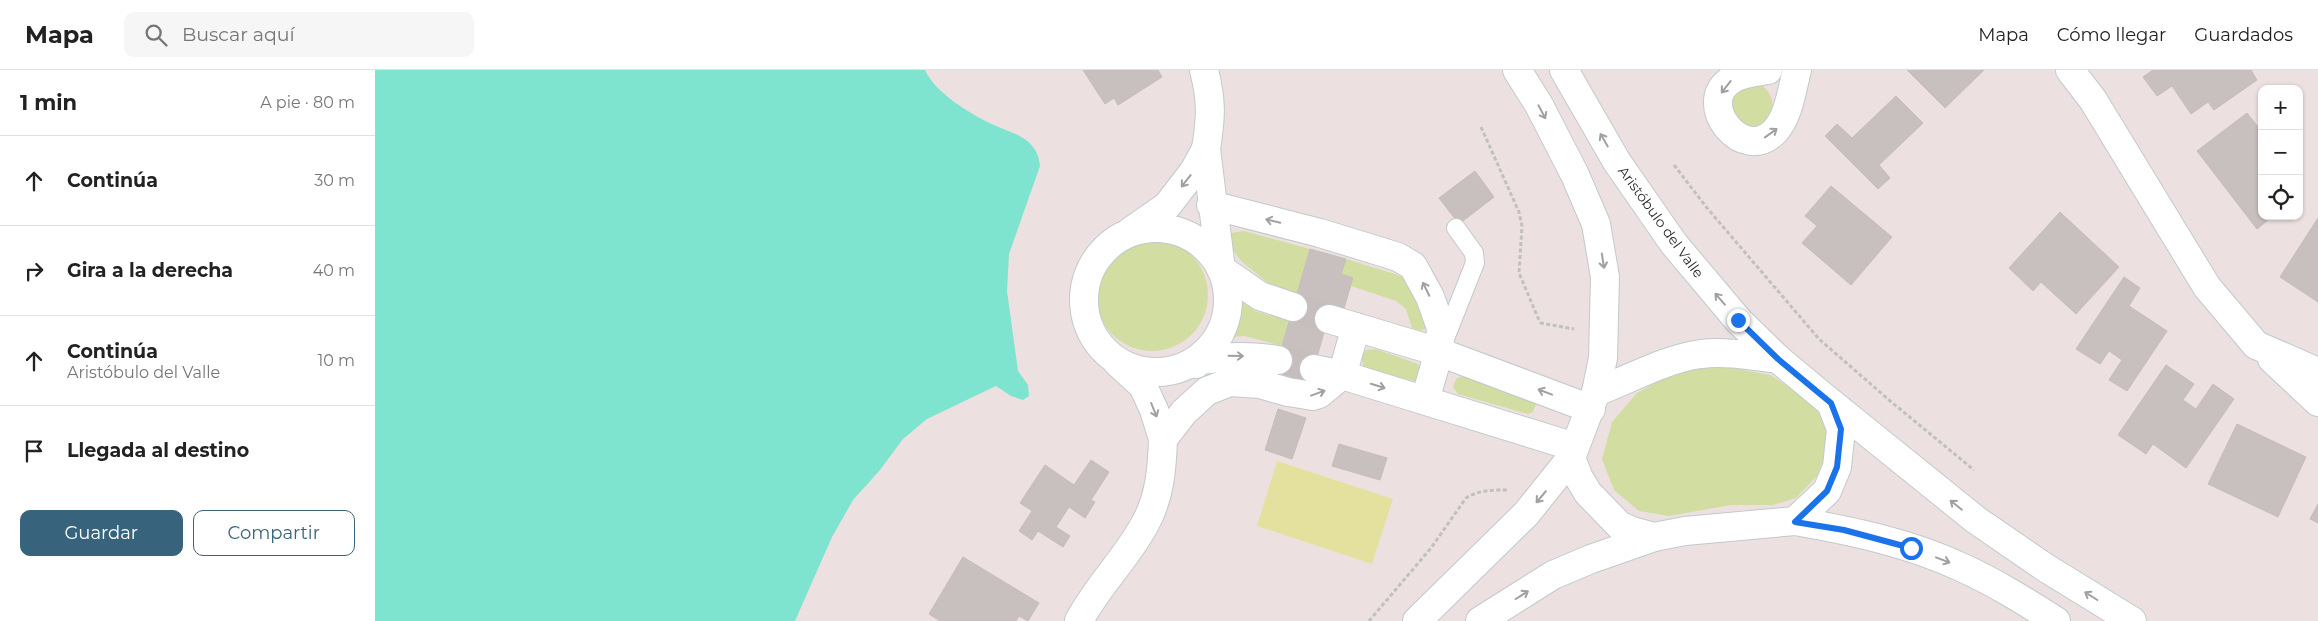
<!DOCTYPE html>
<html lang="es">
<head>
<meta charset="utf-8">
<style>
  :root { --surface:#fff; --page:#f6f6f6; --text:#222; --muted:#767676; --line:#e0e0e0; --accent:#37647c }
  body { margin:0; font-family:Montserrat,sans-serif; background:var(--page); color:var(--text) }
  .controls { position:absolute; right:15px; top:15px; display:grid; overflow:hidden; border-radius:10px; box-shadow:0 1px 4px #0004 }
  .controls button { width:45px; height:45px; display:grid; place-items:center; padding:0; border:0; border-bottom:1px solid var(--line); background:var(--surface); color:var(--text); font:25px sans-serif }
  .stop { position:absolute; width:15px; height:15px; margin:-11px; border:4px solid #1a73e8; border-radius:50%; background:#fff }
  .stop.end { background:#1a73e8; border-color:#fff; box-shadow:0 1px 5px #0008 }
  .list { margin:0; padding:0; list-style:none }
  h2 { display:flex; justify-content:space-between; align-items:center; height:65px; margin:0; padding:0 20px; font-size:21px }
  h2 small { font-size:16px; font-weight:400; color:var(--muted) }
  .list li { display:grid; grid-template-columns:32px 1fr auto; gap:15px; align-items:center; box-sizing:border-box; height:90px; padding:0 20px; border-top:1px solid var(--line) }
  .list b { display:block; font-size:19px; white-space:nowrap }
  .list p { margin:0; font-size:16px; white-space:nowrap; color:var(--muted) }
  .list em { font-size:16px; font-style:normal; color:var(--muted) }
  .actions { display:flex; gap:10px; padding:15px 20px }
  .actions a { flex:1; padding:11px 0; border:1px solid var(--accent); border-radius:10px; text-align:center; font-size:18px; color:var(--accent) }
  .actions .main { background:var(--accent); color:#fff }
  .icon { flex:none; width:28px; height:28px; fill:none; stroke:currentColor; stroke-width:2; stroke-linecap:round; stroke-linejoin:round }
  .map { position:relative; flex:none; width:1943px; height:551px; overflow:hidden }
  header { display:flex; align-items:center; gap:30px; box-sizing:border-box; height:70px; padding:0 25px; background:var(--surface); border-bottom:1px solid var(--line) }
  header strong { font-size:24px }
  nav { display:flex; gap:28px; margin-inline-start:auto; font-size:18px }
  .search { width:350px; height:45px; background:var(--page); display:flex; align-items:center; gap:12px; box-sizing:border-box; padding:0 18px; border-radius:10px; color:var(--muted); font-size:19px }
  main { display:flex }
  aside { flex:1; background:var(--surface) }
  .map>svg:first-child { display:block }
</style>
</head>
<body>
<header>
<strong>Mapa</strong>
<div class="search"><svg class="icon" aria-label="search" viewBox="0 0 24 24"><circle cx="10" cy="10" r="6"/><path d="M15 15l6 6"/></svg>Buscar aquí</div>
<nav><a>Mapa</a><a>Cómo llegar</a><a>Guardados</a></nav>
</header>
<main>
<aside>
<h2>1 min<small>A pie · 80 m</small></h2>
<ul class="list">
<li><svg class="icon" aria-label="ahead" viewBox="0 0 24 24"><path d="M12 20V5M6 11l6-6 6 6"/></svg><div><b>Continúa</b></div><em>30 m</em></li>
<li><svg class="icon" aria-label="right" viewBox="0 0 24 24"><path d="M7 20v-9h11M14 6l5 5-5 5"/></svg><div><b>Gira a la derecha</b></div><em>40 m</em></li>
<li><svg class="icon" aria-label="ahead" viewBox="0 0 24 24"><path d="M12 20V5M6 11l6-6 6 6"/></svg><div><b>Continúa</b><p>Aristóbulo del Valle</p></div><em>10 m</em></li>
<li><svg class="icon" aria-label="arrive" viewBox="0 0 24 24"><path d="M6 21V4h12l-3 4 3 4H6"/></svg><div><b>Llegada al destino</b></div></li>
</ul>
<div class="actions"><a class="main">Guardar</a><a>Compartir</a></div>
</aside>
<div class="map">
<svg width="1943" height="551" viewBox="0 0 1943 551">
  <rect width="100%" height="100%" fill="#ece1e0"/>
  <g fill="#d2dda2">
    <path d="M1383,13C1407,26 1400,60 1375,57C1371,57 1365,53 1360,51L1354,29L1357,22Z"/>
    <path d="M869,161L935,179L922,223L893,213L866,191L853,173L856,163Z"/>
    <circle cx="777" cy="225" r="56"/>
    <path d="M971,189L1029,207L1041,226L1053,257L1045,261L1037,258L1031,239L1021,231L976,216L978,208L966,204Z"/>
    <path d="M869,233L880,241L914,251L907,276L869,266L858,267L854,262L864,234Z"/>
    <path d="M1001,279L1043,294L1047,301L1045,308L1039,311L989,298L986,288L991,280Z"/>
    <path d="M1347,296L1395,305L1434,329L1450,353L1452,381L1442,406L1421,428L1398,435H1356L1294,446L1264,441L1239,420L1227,389L1237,352L1262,323L1303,300Z"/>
    <path d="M1088,305L1162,331L1158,342L1153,344L1083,324L1078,317L1081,309Z"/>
  </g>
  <path fill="#e4e19f" d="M902,391L1018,429L997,494L882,456Z"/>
  <path fill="#7ee4cf" d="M0,0H550C560,23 597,45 619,55C629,60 642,63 651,70C660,77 664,85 665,96L634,184L632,221L643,301L653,315L654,326L648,330L636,326L621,316L552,349L528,369L505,400L478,430L457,467L420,551H0Z"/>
  <g fill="#c8c0be" stroke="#c8bcba">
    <path d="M708,0H783L787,7L743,35L739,28L730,34Z"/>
    <path d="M1532,0H1609L1570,38Z"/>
    <path d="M1778,0H1876L1882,10L1839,40L1833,32L1816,44L1797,16L1782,26L1768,7Z"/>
    <path d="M1521,26L1548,53L1504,95L1515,108L1503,119L1450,66L1462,54L1477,68Z"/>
    <path d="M1872,43L1887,62V146H1898L1882,159L1822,81Z"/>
    <path d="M1100,101L1119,127L1084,154L1064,128Z"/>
    <path d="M1456,116L1517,167L1476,215L1427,173L1442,156L1430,146Z"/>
    <path d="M1685,142L1744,197L1701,244L1666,212L1658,221L1634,198Z"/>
    <path d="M1943,148V232L1905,207Z"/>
    <path d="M935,179L971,189L966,204L978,208L969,238L957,235L932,321L897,311Z"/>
    <path d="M1749,207L1765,218L1754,236L1792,261L1752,321L1734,310L1747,290L1734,281L1725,294L1701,279Z"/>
    <path d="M1791,295L1819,314L1808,330L1821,339L1838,314L1859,329L1811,398L1778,374L1771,384L1743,365Z"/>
    <path d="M903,339L931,348L917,389L890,380Z"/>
    <path d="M1862,354L1931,387L1903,447L1833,414Z"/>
    <path d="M964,374L1012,388L1005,410L957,396Z"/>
    <path d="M716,390L734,402L716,430L720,432L710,448L694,437L681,457L695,466L688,477L663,461L657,470L644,461L657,441L645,433L670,395L699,415Z"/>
    <path d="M1943,434V453L1935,449Z"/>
    <path d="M588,487L664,533L653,551L644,546L641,551H565L554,544Z"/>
  </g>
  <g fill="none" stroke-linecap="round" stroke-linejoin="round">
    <g stroke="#c6bdbc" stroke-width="28" stroke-dasharray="28 14" stroke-linecap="butt">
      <path d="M918,237L954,249"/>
      <path d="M903,290L939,299"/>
    </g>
    <defs>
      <path id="service" d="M1069,271L1100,193L1099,183L1081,158"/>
      <g id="minor">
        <path d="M829,0C837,32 836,47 831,79"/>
        <path d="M1393,0C1380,2 1366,3 1356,10C1319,34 1369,95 1400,61C1414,46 1417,19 1422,0"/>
        <path d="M1695,0L1718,30L1832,217L1881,275L1943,302"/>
        <path d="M836,135L945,163L1023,187L1038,196L1055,227L1066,258L1064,282L1050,330"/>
        <circle cx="781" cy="230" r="72"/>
        <path d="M756,161L792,136L819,101L831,79L846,199L885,226L918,237"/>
        <path d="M954,249L1064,282L1216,339"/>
        <path d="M1897,289L1943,332"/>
        <path d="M743,293L768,316L779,340L788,369L809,342L832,321L855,312L885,314L913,322L938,326L944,324L967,305L981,257"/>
        <path d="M821,294L820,291C849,286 874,285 903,290"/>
        <path d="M939,299L967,305L1200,377"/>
        <path d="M704,551C722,516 753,487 771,452C785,426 787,398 788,369"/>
      </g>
      <g id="tertiary">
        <path d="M1189,0L1242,92L1299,174L1363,250L1403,289L1456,333L1466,359L1462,397L1452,421L1420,451L1310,461L1279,467L1257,461L1244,455L1213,423L1204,408L1196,388"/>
        <path d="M1221,322C1255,309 1290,289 1326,284C1352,281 1378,286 1403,289"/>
        <path d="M1456,333L1601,450L1671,498L1757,551"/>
        <path d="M1420,451C1477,461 1535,473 1588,498C1621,513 1651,532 1681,551"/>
        <path d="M1042,551L1151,444L1196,388L1221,322L1228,288L1230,207L1221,154L1200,105L1164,35L1142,0"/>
        <path d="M1105,551L1178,505L1216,489L1279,467"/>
      </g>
    </defs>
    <use href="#service" stroke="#c1c9cd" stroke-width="20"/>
    <use href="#minor" stroke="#c1c9cd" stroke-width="30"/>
    <use href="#tertiary" stroke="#c1c9cd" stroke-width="30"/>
    <g stroke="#c0c0c0" stroke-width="3" stroke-dasharray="4 2.5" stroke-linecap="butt">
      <path d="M1106,57L1144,142L1147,156L1144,203L1163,248L1166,253L1199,259"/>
      <path d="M1299,95L1332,138L1444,269L1514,330L1599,400"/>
      <path d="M994,551L1056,478L1091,428C1104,420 1117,420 1132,420"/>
    </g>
    <use href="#service" stroke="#fff" stroke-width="18"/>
    <use href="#minor" stroke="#fff" stroke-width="28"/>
    <use href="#tertiary" stroke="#fff" stroke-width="28"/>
  </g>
  <defs><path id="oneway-shaft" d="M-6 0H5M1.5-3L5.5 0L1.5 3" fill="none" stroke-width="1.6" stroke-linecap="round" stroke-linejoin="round" transform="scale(1.25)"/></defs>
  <g stroke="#a0a0a0">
    <use href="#oneway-shaft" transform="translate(1351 17) rotate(128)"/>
    <use href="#oneway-shaft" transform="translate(1167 42) rotate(62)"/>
    <use href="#oneway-shaft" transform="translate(1396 63) rotate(-36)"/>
    <use href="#oneway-shaft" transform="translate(1229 70) rotate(-120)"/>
    <use href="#oneway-shaft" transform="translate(811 111) rotate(128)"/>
    <use href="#oneway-shaft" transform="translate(898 151) rotate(-166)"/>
    <use href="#oneway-shaft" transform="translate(1228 191) rotate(81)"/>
    <use href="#oneway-shaft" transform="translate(1051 219) rotate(-116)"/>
    <use href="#oneway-shaft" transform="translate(1345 229) rotate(-131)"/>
    <use href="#oneway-shaft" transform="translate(861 286) rotate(1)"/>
    <use href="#oneway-shaft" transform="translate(1003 316) rotate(17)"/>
    <use href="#oneway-shaft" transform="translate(1170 322) rotate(-159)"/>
    <use href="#oneway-shaft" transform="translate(943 323) rotate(-20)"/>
    <use href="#oneway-shaft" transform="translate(779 340) rotate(68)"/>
    <use href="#oneway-shaft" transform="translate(1166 427) rotate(130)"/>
    <use href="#oneway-shaft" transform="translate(1581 435) rotate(-141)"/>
    <use href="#oneway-shaft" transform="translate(1568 490) rotate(21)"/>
    <use href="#oneway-shaft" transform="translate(1147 525) rotate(-32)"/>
    <use href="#oneway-shaft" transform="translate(1716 526) rotate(-148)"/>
  </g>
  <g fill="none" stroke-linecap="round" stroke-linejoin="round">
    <path stroke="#1a73e8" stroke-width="6" d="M1363,250L1403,289L1456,333L1466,359L1462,397L1452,421L1420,452L1469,460L1536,478"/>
  </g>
  <g text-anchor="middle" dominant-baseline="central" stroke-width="4" stroke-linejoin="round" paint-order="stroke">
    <g font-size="14" fill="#2c2c2c" stroke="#fff">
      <text transform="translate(1286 152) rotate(54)">Aristóbulo del Valle</text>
    </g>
  </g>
</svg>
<div class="controls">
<button>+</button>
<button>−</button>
<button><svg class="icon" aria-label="locate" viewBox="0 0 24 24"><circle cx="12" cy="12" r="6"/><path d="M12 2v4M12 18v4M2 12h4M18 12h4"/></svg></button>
</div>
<div class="stop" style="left:1536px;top:478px"></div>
<div class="stop end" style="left:1363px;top:250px"></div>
</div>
</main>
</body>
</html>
